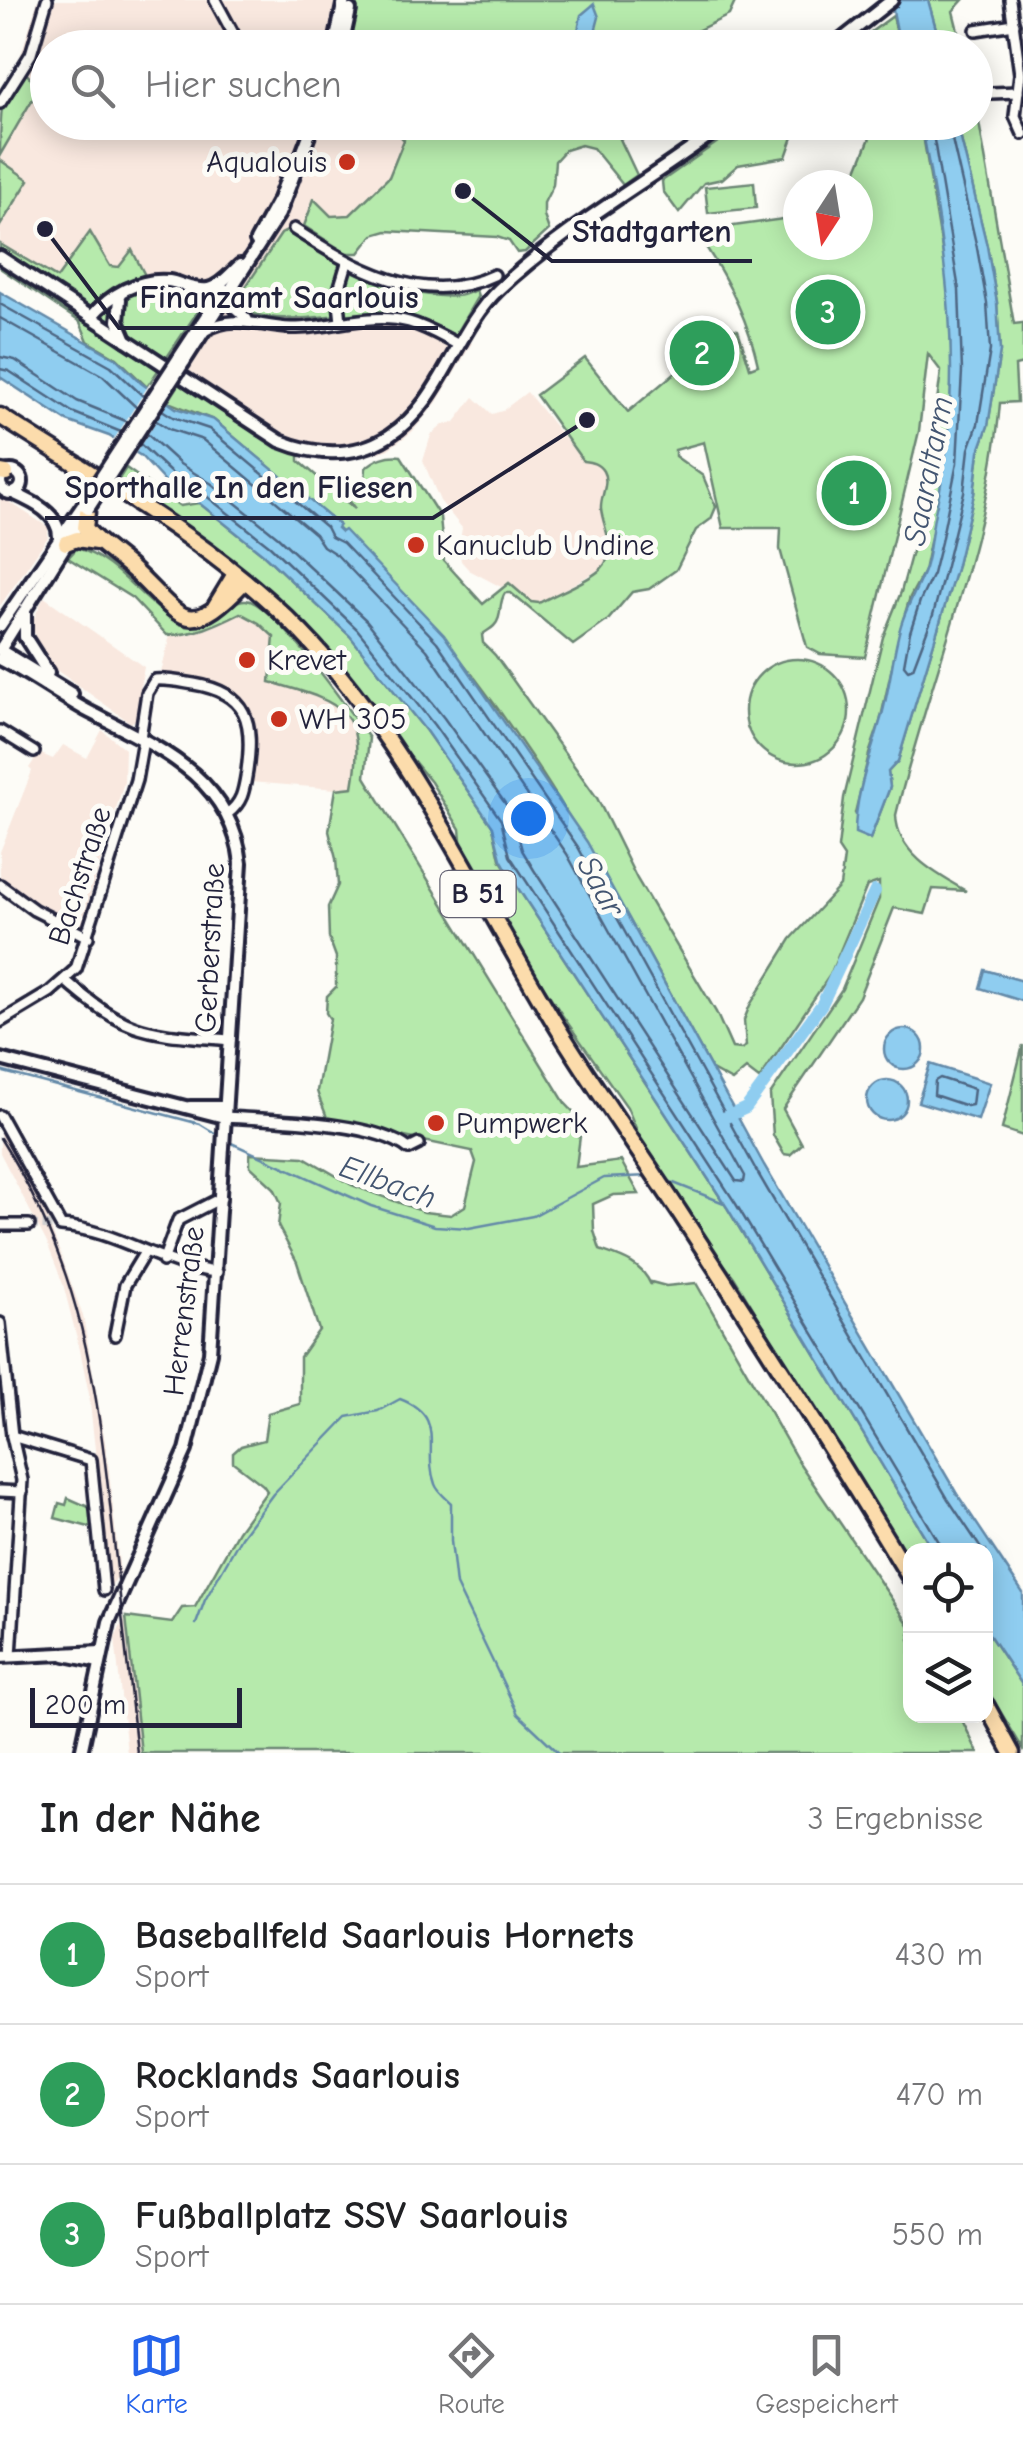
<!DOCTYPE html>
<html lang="de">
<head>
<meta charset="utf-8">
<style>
  :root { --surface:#fff; --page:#f2f2f2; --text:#202124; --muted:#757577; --line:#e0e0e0; --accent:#2563eb }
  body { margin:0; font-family:"Comic Neue",sans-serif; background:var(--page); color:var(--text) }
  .controls { position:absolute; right:30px; bottom:30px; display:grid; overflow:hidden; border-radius:20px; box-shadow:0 5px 25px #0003 }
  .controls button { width:90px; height:90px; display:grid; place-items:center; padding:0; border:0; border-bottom:2px solid var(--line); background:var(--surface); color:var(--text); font:50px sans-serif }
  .compass { position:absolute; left:783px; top:170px; width:90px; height:90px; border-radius:50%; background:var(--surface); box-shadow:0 5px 25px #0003; rotate:192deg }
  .scale { position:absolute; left:30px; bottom:25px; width:212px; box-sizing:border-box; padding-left:10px; border:5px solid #22223b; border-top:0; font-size:28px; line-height:35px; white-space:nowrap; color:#22223b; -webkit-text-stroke:8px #fdfcf7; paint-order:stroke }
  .you { position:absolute; left:528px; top:818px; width:35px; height:35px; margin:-25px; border:8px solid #fff; border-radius:50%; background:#1a73e8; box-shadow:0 0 0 15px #1a73e833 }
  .badge { display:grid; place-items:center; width:65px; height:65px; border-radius:50%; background:var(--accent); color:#fff; font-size:32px; font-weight:700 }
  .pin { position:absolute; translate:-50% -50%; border:5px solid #fff; box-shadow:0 2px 10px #0006 }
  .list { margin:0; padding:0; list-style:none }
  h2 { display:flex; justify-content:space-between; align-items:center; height:130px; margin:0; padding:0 40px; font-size:42px }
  h2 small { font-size:32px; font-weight:400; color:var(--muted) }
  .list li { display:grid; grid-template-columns:65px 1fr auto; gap:30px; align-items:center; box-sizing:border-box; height:140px; padding:0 40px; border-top:2px solid var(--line) }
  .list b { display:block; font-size:38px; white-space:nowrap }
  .list p { margin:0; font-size:32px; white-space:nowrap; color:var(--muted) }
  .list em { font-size:32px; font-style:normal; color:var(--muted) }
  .icon { flex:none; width:55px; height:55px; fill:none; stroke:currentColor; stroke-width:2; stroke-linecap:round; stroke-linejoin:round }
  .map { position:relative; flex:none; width:1023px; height:1753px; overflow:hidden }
  .search { position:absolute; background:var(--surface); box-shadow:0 5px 25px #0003; left:30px; right:30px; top:30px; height:110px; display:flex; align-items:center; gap:25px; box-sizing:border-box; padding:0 35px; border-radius:55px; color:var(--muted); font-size:38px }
  .sheet { height:550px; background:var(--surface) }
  nav { display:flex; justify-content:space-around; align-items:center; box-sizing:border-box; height:140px; border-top:2px solid var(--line); background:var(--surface); font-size:28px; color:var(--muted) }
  nav a { display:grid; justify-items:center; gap:5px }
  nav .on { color:var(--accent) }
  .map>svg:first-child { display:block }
</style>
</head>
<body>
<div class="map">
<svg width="1023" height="1753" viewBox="0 0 1023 1753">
  <rect width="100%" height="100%" fill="#fdfcf7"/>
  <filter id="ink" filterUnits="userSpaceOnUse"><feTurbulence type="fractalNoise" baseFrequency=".01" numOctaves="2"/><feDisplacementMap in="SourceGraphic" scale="20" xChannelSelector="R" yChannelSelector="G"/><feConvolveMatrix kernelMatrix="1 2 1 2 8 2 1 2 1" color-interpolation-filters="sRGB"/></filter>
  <g filter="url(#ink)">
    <g fill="#f9e8df">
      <path d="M38,0H355L344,47L48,48V122L388,123L404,139L390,177L350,215L331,216L314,199L299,237L281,234L263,263L316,319L363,313L418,317L472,343L437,402L412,432L387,450L362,457L320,459L290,452L258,436L180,383L191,367L169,353L202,304L190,296L163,290L152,291L132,251L119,267L110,266L57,279L0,244V226L29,180L0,160V155L39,88L18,64Z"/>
      <path d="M527,392L583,461L596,463L605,473L607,484L601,510L610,539L609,553L602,568L539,603L531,602L509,583L501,587L469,570L461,561L459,547L462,528L440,501L423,461L431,435L443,425L455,422L474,397L492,414L502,411Z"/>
      <path d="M0,496L48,527V537L0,606Z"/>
      <path d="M44,597L144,667L135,720L131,723L52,667L38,650L32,622Z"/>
      <path d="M241,613L259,623L274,637L308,693L343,711L355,729L360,751L353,787L336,789L250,782L254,729L240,698L228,689L203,679L161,673L170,635H187L210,628Z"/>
      <path d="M102,730L125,749L124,782L81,927L21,894L0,877V852L32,771L29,768L39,753L53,759L63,745L87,758Z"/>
      <path d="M0,1129L46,1214L83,1316L107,1453L120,1573L110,1588L89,1394L80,1350L63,1284L47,1243L0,1153Z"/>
      <path d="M125,1617H126L141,1753H127L115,1638Z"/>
    </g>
    <g fill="#b6eaac" stroke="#6c8674" stroke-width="2.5" fill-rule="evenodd">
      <path d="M355,0H736L729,15L674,42L676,47L344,48Z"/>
      <path d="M928,0H963L953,11L962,47H941Z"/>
      <path d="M893,16L900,47L849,48Z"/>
      <path d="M18,64L39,88L0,155C0,127 0,81 18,64Z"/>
      <path d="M976,105L1014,324L1023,323V364L1015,366L1017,402L1000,403C988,544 929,679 896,815C897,853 936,874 966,891L933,889L925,914L894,908L859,997L783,1109L802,1144L790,1155L784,1154L773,1135L770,1095L842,989L879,899V882L867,886L830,975L765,1071L759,1079L746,1069L732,1081L712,1070C607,879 504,674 336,528L338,525L214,420L168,402L180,383L258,436L299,454V461L355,509L348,499L365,482L366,468C374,459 389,454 401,456L440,517L444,561L483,604L509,583L531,602L539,603C555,594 589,581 601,569C619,550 603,529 601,509C600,496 610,483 603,471C598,463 591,462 583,461L536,395L585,358L628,412L677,371L697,321L738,330L750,368L758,365C748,319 725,274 698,235L705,230L798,217V245H858V185H851L876,123H921L949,291L952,371L947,461L924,571L910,597L900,630L880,722L869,754L855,813L870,839L890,787L888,772L898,761L956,569L974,494L979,451L988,426L1000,351L997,302L987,246L957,123L976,122ZM928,354L941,371L923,511L901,592L883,637L844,798L838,848L844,857L840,886L791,939L750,1005L744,1020L746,1046L741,1049L732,1048L716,1012L637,879L597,798L495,655L483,643L482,635C486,631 490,630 494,626C503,617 498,603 505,593H511L573,645L608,620L632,592L649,589L676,570L696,530L711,519L716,507L703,476L675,456V450L704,442L723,528H781L780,549L807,647L820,654L865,657L919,431Z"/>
      <path d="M388,123H645L620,139L637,175L623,185L593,148L581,145L565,150L555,161L553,185L544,203V216L549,230L525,252L517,253L509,241L497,237L387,231L373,235L359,253H346L304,226L314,199L331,216L350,215L389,177L404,140Z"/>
      <path d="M745,123H798L786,157L738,165L722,179L704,183L679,213L663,191L662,181Z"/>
      <path d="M0,160L29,180L0,226Z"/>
      <path d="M754,182L756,208L708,213L705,187Z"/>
      <path d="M287,231C341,256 366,287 430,295C447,297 460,298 476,290L478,296L455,335C431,323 410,313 382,313C334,311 291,328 244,311L239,297L281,234Z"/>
      <path d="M90,232L110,266L119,267L132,250L153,291L190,296L202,305L147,387L117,358L88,341L80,322L0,268V244L57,278Z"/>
      <path d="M126,468L180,506L199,503L263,554L350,636L426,731L493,827L500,859L514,882L728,1209L933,1550H910V1565L734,1277L694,1227L649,1159L627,1107L562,1015L463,861L460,829L431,782L299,622L115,485Z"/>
      <path d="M77,548C128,563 153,625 199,626C213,621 231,599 246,600C275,603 349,711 369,738L365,777L565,1103L582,1121L576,1167L621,1161L639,1194L613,1195L593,1204L594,1231L600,1250C620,1257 642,1263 651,1285V1282L666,1286L696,1283L798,1461L910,1626V1716H960L978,1753H141L126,1617L172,1623L182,1608L195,1607L238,1531L267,1491L263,1485L233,1462V1453L241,1446L264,1440L268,1413L300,1404V1357L319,1330L297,1262L278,1226L281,1203L274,1188L250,1166V1154L304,1157L352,1185L424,1212L451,1215L465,1206L476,1162L472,1151L328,1121C325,1110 320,1102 317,1091L330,1019L326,1013L327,996L336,987V957L329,938L328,907L338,885L336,859L329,831L336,789L353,787C367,707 339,702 270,682L274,637L259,623L240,613C216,625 195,635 167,635L132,598L68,558Z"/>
      <circle cx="797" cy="711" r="52"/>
      <path d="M1023,1045V1136L1002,1129Z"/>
      <path d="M68,1498L91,1508L93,1528L55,1518L59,1503L66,1505Z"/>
      <path d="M986,1630L1023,1686V1749L986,1688Z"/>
    </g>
    <g fill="#8fcdf0" stroke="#6389a8" stroke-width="2.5">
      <path d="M891,0H928L941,47H900Z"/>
      <path d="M594,4L599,17L591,47H575L581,15Z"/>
      <path d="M921,123H957L987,246L997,303L1000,351L988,426L979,451L974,494L956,569L898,761L888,772L890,787L870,839L855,833C855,795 870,757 880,722C890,690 892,656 901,625C907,605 918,588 925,568C931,549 931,528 936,508C966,379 946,251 921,123Z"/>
      <path d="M0,292L117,359L141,383L176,408L214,420L339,525L337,528L341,532L344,530L444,635L587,842L764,1165L957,1494L1023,1593V1686L986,1630V1550H933L728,1209L514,882L501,859L493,827L426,731L350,636L263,554L199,503L165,482L141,456L109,436L67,421L0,377Z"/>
      <path d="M985,970L1023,981L1022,1001L980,988Z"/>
      <circle cx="904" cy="1049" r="20"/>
      <path d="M930,1064L990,1083L978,1120L918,1102Z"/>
      <circle cx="887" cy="1100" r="20"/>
    </g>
    <path fill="#fdfcf7" d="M150,383L171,398L133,457L111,444Z"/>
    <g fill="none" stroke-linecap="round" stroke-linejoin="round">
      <g stroke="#4e6683" stroke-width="2.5">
        <path d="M931,122L959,290L962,371L957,463L941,542L933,574L920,601L910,632L904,665L908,670L913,668L933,615L946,566L964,492L969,449L978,424L990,350L987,303L977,248L948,122"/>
        <path d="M0,304L111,366L144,397"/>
        <path d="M0,318L103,376L137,408"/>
        <path d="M0,357L15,360L77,401L128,422"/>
        <path d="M0,369L9,371L72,412L121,432"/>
        <path d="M162,410L173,417L209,429L326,527L331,537L343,543L437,642L578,847L756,1170L948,1499L982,1550"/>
        <path d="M146,433L180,464L212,484L278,537L367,621L444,718L512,813L522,850L534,870L736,1181L744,1182L745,1176L567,854L427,650L337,555L323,546L315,534L203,440L169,429L155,420"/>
        <path d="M140,444L172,474L205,495L270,546L357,629L434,725L501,820L510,856L736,1204L939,1542L941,1550"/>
        <path d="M940,1078L974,1089L972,1105L967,1106L934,1095L935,1081Z"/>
      </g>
      <g stroke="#6389a8" stroke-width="2.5">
        <path d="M0,1071L200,1124L218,1135"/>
        <path d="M229,1142L371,1206L435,1226L469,1228L533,1216L604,1178L649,1176"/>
        <path d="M666,1180L724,1203"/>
        <path d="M196,1624L205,1600L241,1537L273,1494L347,1417L378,1411L400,1399C448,1417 422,1449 435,1484C437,1491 446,1498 451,1503V1541L456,1585L518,1714L559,1753"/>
      </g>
      <path stroke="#8fcdf0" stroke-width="12" d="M724,1118L746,1108L822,1004L875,891"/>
      <path stroke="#d1d0d1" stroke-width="9" stroke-dasharray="9 4.5" stroke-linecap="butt" d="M29,1225L61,1226"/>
      <defs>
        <g id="minor">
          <path d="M215,0L241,48"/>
          <path d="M1010,0L1020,74L1015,116L1023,134"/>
          <path d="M976,30L1014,24"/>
          <path d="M991,93L1018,92"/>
          <path d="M0,103L31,54L47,0"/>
          <path d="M307,122L308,123"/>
          <path d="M294,229C353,267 423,309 494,275"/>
          <path d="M235,286L234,307L247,319"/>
          <path d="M341,322L338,293L347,263"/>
          <path d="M206,330C236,313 259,327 291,328C330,329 370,311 409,322C427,327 443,337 459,345"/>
          <path d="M0,731L34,752"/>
          <path d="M140,738L147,693L155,680C168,679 181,682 194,684C248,693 254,722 247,771C244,789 243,802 228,813"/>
          <path d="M0,885L34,910L88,937"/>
          <path d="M66,981C128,1037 151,1033 230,1040"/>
          <path d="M0,1022L50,992L76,969L136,780L143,740"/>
          <path d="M0,1116L61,1226C117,1230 160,1266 217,1272"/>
          <path d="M224,1117C270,1120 375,1121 409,1149L419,1144"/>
          <path d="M0,1225H29"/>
          <path d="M163,1261L178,1220L221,1198"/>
          <path d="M0,1323L12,1436L22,1480L11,1656"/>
          <path d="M115,1335L125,1285L145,1252"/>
          <path d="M12,1436L91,1460L104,1590"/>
          <path d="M0,1491L22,1492"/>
        </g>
        <g id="tertiary">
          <path d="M342,47L350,10"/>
          <path d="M334,48L344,0"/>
          <path d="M831,48L892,0"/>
          <path d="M256,241L279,199L293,162"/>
          <path d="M0,257L280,441C317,456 354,458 389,436C443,401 454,332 499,289C567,225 653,179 728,122"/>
          <path d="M120,299L118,321L126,340"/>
          <path d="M91,317C110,295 138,278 169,281C181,283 195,291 208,289C221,286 231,273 240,265"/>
          <path d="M178,359L224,289"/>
          <path d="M184,362L279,214L314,122"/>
          <circle cx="11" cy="482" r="11"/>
          <path d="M13,493C33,502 60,514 59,538"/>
          <path d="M25,612V637L48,673"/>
          <path d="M0,626L83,505"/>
          <path d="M0,650L85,514"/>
          <path d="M0,650L72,694"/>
          <path d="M0,659C30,674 57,694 86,710C155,746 231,776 241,863L210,1353L186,1450L109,1622L81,1753"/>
          <path d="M0,1059L224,1117"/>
          <path d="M190,1107H225"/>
          <path d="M65,1655L99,1662"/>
          <path d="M0,1657L101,1652"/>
        </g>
        <g id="primary">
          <path d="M0,416C101,481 217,545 301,632C410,744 477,897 559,1030C598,1093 640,1152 680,1213C759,1334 836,1455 910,1578"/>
          <path d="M0,472L6,473"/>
          <path d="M87,512L85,528C99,545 117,555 133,570C183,617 186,643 245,581"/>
          <path d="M66,543L77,539L96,542"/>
          <path d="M215,607L235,574"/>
          <path d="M986,1705L1012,1753"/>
        </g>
      </defs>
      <use href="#minor" stroke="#22223b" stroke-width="16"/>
      <use href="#tertiary" stroke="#22223b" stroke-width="18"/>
      <use href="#primary" stroke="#22223b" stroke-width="21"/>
      <use href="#minor" stroke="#fdfcf7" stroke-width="9"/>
      <use href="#tertiary" stroke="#fdfcf7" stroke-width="10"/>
      <use href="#primary" stroke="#fcdcac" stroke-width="14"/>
      <path stroke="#22223b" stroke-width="2.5" d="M0,1138C82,1267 97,1384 113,1532C121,1606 129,1679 137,1753"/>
      <defs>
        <g id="tertiary-bridge">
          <path d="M83,505L178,359"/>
          <path d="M88,509L184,362"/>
        </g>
      </defs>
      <use href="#tertiary-bridge" stroke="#22223b" stroke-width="18" stroke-linecap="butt"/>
      <use href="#tertiary-bridge" stroke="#fdfcf7" stroke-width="10"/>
    </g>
  </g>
  <g fill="#c8321e" stroke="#fdfcf7" stroke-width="4">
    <circle cx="347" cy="162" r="10"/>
    <circle cx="416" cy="545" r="10"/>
    <circle cx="247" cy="660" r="10"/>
    <circle cx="279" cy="719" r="10"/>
    <circle cx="436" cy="1123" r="10"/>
  </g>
  <g text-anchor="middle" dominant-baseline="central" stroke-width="10" stroke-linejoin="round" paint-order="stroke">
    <rect fill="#fdfcf7" stroke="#646373" stroke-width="2.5" x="440.5" y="871" width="75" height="46" rx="8"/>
    <g font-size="28" font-weight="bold" fill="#22223b">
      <text x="478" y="894">B 51</text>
    </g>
    <g font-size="30" fill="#22223b" stroke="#fdfcf7" text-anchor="start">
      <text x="327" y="162" text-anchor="end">Aqualouis</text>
      <text x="436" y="545">Kanuclub Undine</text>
      <text x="267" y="660">Krevet</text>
      <text x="299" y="719">WH 305</text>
      <text x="456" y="1123">Pumpwerk</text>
    </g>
    <g font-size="30" fill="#22223b" stroke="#fdfcf7">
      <text transform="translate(80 876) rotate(-72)">Bachstraße</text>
      <text transform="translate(210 948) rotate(-87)">Gerberstraße</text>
      <text transform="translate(184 1311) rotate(-83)">Herrenstraße</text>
    </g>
    <g font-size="32" font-style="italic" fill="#435571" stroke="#fdfcf7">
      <text transform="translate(928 471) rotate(-79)">Saaraltarm</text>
      <text transform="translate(601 886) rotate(61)">Saar</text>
      <text transform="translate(388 1182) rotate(20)">Ellbach</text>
    </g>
  </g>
  <path fill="none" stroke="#22223b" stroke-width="4" d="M463 191L552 261H752M45 229L119 328H438M587 420L433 518H45"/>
  <g fill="#22223b" stroke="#fdfcf7" stroke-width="4">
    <circle cx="463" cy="191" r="10"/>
    <circle cx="45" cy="229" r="10"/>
    <circle cx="587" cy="420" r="10"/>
  </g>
  <g font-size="32" text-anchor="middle" font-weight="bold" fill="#22223b" stroke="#fdfcf7" stroke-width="10" stroke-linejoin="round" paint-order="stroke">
    <text x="652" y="242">Stadtgarten</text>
    <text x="279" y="308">Finanzamt Saarlouis</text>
    <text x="239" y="498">Sporthalle In den Fliesen</text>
  </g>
</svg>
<div class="controls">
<button><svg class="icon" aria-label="locate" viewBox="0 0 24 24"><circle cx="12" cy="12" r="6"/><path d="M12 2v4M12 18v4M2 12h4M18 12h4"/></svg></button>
<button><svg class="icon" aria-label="layers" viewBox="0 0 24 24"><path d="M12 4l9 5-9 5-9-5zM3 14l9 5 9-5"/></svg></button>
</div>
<svg class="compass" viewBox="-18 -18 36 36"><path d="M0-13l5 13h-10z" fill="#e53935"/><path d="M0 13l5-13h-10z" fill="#757577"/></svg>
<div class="scale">200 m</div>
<div class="you"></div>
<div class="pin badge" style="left:854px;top:493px;background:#2e9e5b">1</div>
<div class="pin badge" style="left:702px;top:353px;background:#2e9e5b">2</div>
<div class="pin badge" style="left:828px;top:312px;background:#2e9e5b">3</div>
<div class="search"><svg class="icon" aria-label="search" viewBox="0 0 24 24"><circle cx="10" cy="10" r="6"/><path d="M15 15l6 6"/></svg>Hier suchen</div>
</div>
<section class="sheet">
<h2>In der Nähe<small>3 Ergebnisse</small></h2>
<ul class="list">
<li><span class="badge" style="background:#2e9e5b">1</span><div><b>Baseballfeld Saarlouis Hornets</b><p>Sport</p></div><em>430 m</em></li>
<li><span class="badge" style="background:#2e9e5b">2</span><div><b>Rocklands Saarlouis</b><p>Sport</p></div><em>470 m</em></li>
<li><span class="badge" style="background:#2e9e5b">3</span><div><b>Fußballplatz SSV Saarlouis</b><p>Sport</p></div><em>550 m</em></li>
</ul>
</section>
<nav>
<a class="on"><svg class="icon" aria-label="map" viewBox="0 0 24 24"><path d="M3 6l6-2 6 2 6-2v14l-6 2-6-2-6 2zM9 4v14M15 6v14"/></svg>Karte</a>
<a><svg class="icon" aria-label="directions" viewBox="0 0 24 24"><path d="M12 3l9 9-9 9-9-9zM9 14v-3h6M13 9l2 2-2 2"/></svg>Route</a>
<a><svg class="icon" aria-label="saved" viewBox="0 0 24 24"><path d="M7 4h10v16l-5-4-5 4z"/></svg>Gespeichert</a>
</nav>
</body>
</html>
